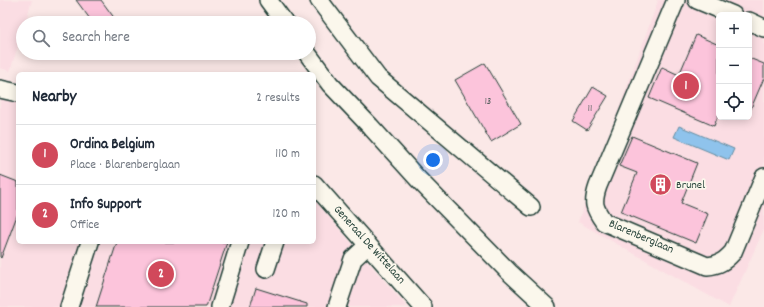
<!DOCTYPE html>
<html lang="en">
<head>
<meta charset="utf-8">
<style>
  :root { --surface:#fff; --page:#f6f6f7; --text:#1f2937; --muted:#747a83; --line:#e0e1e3; --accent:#d1495b }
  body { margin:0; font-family:Dekko,sans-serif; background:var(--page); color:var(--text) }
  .controls { position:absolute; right:12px; top:12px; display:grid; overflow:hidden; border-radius:6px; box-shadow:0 2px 10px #0003 }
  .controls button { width:36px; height:36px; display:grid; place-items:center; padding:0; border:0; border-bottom:1px solid var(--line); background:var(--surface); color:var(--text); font:20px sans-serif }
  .you { position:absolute; left:433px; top:160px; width:14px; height:14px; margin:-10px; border:3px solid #fff; border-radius:50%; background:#1a73e8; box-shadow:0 0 0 6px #1a73e833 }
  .badge { display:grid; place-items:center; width:26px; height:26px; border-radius:50%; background:var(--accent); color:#fff; font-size:13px; font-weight:700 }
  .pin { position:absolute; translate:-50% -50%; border:2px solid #fff; box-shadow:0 1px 4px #0006 }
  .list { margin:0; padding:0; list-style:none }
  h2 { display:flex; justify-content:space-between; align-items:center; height:52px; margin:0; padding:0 16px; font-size:17px }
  h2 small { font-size:13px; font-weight:400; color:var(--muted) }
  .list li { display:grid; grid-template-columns:26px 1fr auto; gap:12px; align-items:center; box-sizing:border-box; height:60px; padding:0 16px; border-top:1px solid var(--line) }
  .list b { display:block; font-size:15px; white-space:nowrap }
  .list p { margin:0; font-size:13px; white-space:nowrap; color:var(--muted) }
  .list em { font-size:13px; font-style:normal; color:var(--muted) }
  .icon { flex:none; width:22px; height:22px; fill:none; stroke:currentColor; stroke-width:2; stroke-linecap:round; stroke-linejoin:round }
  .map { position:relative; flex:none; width:764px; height:307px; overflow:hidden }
  .search { position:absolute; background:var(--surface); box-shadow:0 2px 10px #0003; left:16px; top:16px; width:300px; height:44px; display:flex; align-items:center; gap:10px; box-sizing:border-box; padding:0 14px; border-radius:22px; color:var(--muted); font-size:15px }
  .panel { position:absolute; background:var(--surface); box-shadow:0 2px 10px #0003; left:16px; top:72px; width:300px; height:172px; border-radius:6px }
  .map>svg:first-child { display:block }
</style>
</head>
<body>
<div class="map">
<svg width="764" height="307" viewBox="0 0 764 307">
  <rect width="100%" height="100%" fill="#fbe8e7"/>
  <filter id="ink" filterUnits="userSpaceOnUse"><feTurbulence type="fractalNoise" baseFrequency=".025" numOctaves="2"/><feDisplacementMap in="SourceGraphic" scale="8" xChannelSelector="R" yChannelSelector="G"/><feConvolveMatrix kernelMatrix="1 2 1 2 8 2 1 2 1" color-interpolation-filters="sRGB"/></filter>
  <g filter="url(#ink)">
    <g fill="#fbdde3" fill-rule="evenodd">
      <path d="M0,0H32L25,23H23V30L10,71L0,68Z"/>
      <path d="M656,0H764V229L729,307L578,222L658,1ZM719,15H749V117H719Z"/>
      <path d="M0,94L18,98V242H314V200L407,307H0Z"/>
    </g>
    <path fill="#8fc3ec" stroke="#628da2" d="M679,126L734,149L729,160L674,137Z"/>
    <g fill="#fcc4db" stroke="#1f3d34">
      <path d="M76,0H101L118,23H93Z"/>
      <path d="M696,35L719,45V113L714,126L649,98L662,67L679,75Z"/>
      <path d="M749,58L764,64V78L749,113Z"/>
      <path d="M485,63L521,124L491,142L455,80Z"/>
      <path d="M593,87L608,96L587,130L573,121Z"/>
      <path d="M632,136L697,163L681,203L708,214L696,243L621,212L637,173L619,166Z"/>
      <path d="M0,175L18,182V213L1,258L0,257Z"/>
      <path d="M117,242H227L206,307H96Z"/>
      <path d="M256,288L307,304V307H250Z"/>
    </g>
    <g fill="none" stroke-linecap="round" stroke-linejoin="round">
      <defs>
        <g id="minor">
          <path d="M268,0L285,23"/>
          <path d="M319,0L378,78L531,207"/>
          <path d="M676,0L598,186C592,203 594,208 604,222L707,266C719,265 725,261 733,252L764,177"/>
          <path d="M697,0L733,15"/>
          <path d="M749,21L764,28"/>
          <path d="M307,53L330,84L370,126L418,179L509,272L547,307"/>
          <path d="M0,89L18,93"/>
          <path d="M314,184L423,307"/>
          <path d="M266,269L275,242"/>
          <path d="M69,307L90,242"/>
          <path d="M220,307L240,242"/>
          <path d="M337,307L353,259L368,245"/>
        </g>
      </defs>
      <use href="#minor" stroke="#1f3d34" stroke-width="20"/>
      <use href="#minor" stroke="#fbf7ec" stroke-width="17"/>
    </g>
  </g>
  <defs>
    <symbol id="building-disc" viewBox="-11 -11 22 22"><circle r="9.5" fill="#d1495b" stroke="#fbf7ec"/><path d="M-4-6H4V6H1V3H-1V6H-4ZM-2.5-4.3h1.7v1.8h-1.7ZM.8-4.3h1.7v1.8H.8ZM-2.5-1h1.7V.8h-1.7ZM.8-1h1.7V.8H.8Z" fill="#fff"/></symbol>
  </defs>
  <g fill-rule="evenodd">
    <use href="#building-disc" x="648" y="172" width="25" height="25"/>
  </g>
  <g text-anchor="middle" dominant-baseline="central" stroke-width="3.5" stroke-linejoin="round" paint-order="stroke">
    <g font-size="10" fill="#565f5e">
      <text x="488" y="102">13</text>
      <text x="590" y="109">11</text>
    </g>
    <g font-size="12" fill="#1f3d34" stroke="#fbf7ec" text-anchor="start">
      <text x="676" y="185">Brunel</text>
    </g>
    <g font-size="12" fill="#1f3d34" stroke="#fbf7ec">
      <text transform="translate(641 237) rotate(23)">Blarenberglaan</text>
      <text transform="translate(369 245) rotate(48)">Generaal De Wittelaan</text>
    </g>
  </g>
</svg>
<div class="controls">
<button>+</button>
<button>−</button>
<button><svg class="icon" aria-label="locate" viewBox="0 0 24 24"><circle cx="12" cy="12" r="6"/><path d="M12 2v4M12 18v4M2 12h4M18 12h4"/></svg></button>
</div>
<div class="you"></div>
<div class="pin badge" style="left:686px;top:86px">1</div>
<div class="pin badge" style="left:161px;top:274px">2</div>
<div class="search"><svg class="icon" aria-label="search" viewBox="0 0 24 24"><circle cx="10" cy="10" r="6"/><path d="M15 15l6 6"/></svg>Search here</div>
<section class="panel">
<h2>Nearby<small>2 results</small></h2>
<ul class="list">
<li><span class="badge">1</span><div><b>Ordina Belgium</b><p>Place · Blarenberglaan</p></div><em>110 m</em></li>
<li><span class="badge">2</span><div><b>Info Support</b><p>Office</p></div><em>120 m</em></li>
</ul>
</section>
</div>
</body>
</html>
